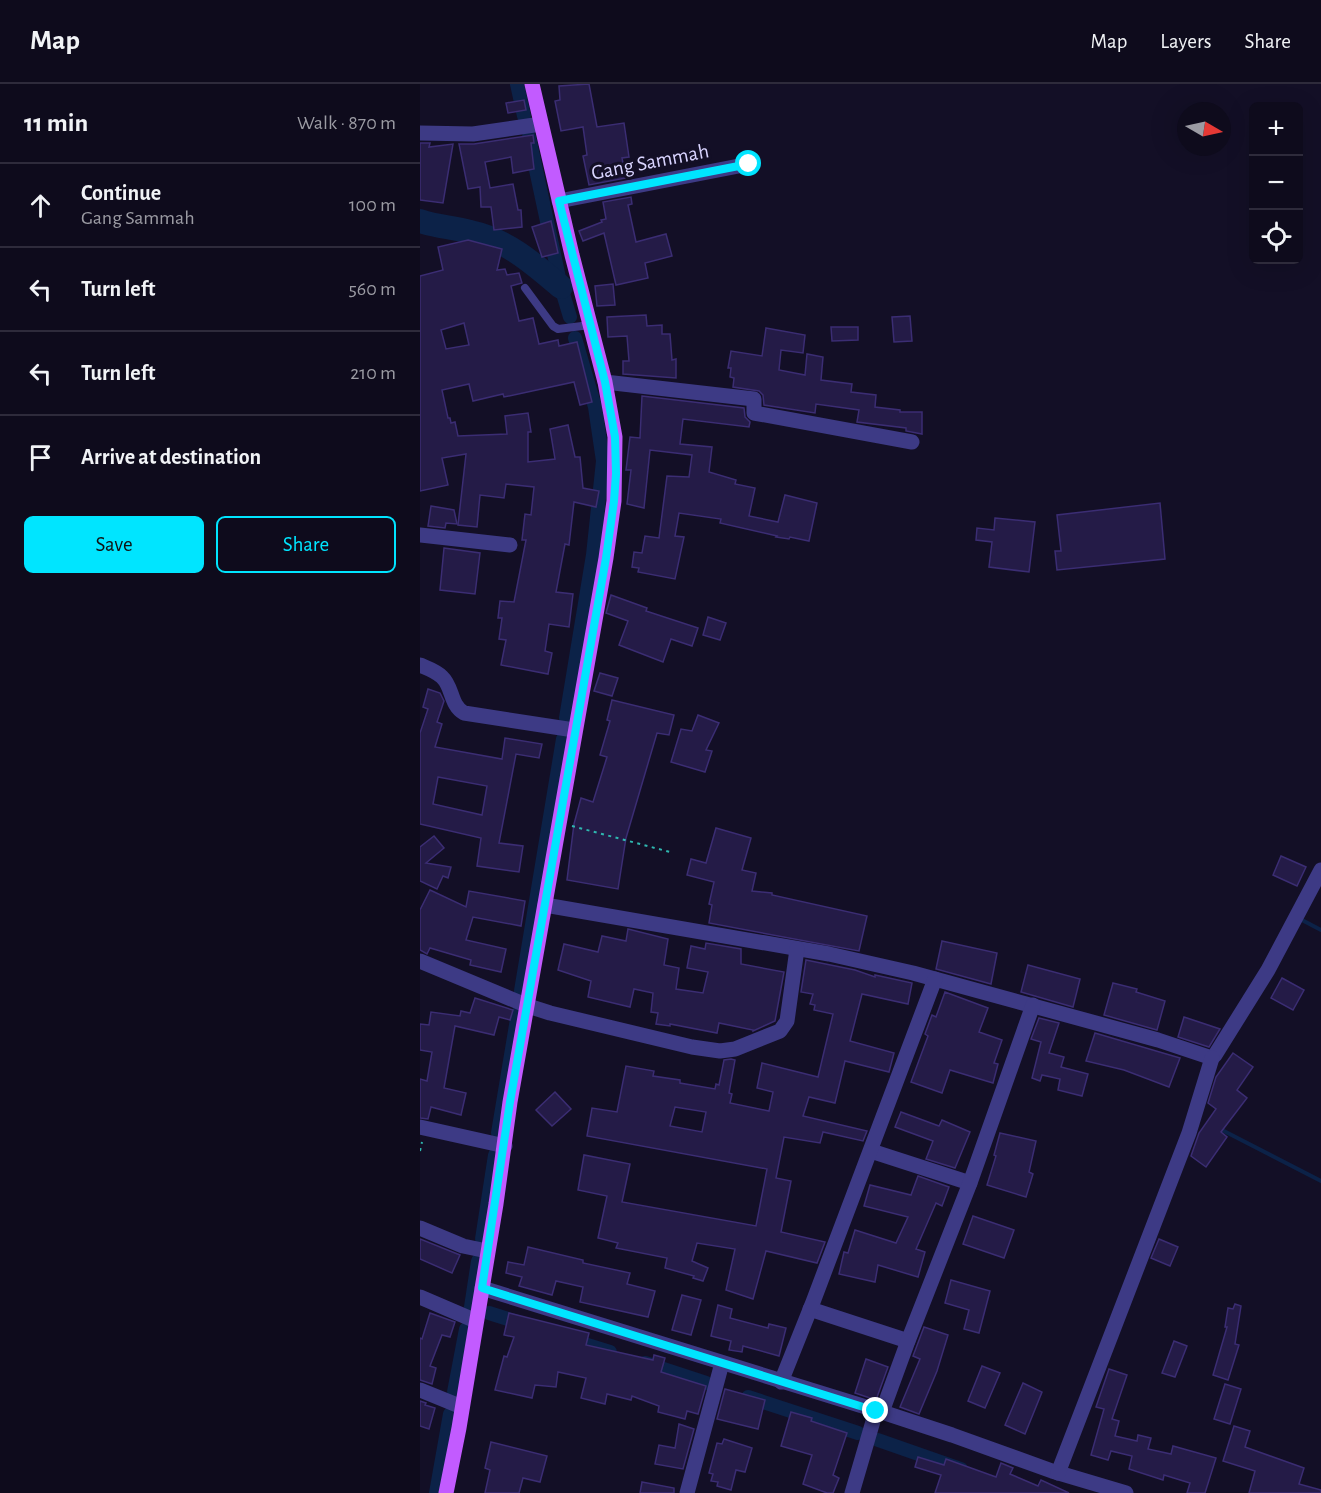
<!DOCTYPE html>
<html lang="en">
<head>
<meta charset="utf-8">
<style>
  :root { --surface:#0e0b1c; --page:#171425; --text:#f1f3f6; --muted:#9b9ba3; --line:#2e2b3b; --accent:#00e5ff }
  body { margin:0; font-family:"Alegreya Sans",sans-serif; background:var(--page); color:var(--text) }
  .controls { position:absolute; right:18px; top:18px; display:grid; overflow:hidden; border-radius:9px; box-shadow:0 6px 24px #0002 }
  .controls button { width:54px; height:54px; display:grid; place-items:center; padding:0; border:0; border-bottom:2px solid var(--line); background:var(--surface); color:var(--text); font:30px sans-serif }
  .compass { position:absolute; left:757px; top:18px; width:54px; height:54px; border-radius:50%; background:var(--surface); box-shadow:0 6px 24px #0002; rotate:99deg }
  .stop { position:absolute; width:18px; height:18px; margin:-14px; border:4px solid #00e5ff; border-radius:50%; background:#fff }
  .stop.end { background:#00e5ff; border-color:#fff; box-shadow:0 2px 6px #0008 }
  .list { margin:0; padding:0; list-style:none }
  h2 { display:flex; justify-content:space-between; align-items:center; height:78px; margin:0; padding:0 24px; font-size:26px }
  h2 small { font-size:20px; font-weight:400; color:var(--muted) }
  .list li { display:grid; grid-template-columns:39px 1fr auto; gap:18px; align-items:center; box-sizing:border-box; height:84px; padding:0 24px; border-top:2px solid var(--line) }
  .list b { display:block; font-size:22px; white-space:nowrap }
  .list p { margin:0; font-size:20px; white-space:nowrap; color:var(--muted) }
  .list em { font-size:20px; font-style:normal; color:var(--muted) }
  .actions { display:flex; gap:12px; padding:18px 24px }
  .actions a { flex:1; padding:14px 0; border:2px solid var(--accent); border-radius:9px; text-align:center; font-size:21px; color:var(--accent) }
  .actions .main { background:var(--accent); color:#111 }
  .icon { flex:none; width:33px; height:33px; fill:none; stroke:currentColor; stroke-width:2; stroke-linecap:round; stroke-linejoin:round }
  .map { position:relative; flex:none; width:901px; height:1409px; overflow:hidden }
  header { display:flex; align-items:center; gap:36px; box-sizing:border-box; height:84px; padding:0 30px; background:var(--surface); border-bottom:2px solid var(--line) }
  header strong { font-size:28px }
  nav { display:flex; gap:33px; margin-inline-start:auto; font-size:21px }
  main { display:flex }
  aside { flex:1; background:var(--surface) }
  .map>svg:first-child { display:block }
</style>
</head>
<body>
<header>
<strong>Map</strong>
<nav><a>Map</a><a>Layers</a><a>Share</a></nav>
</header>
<main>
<aside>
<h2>11 min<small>Walk · 870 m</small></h2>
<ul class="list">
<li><svg class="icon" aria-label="ahead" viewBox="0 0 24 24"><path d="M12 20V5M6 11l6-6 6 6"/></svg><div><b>Continue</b><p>Gang Sammah</p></div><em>100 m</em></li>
<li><svg class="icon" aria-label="left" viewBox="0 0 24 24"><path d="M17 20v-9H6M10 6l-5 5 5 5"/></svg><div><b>Turn left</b></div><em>560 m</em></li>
<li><svg class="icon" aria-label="left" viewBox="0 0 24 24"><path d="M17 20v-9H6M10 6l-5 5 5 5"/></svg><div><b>Turn left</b></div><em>210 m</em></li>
<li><svg class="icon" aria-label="arrive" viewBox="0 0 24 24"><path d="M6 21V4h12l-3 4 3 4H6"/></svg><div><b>Arrive at destination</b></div></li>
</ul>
<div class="actions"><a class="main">Save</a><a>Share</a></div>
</aside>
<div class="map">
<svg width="901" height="1409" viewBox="0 0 901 1409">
  <rect width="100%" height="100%" fill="#130f26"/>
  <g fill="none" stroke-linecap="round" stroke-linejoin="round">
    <g stroke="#0c2248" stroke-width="4">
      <path d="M880,835L901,846"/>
      <path d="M798,1044L901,1097"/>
      <path d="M55,1196H56"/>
    </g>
    <g stroke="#0c2248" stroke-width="14">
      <path d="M97,0L104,32"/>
      <path d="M109,53L141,203L150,233"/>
      <path d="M146,634L173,471L183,377L175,323L155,254"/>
      <path d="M101,907L143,655"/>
      <path d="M78,1049L98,929"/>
      <path d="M62,1155L75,1071"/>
      <path d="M51,1223L58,1177"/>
      <path d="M69,1229L104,1240"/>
      <path d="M148,1255L190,1268"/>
      <path d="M225,1279L286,1299"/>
      <path d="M34,1308L46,1245"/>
      <path d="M328,1313L438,1349"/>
      <path d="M458,1356L541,1385"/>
      <path d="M16,1409L30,1330"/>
    </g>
    <path stroke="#0c2248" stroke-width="24" d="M0,137C17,143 33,143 50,148C87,156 113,179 141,203"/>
  </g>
  <g fill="#241b47" stroke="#3b2d73" stroke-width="1.5" fill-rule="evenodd">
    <path d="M169,0L177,43L204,39L209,73L202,74L206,94L169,101L163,72L167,71L163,43L141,47L135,17L140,16L139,2Z"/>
    <path d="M104,16L106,26L88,29L86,19Z"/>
    <path d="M113,51L114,59H111L114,85L93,89L91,73L65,78L70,104L93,100L98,126H101L102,143L74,146L71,123H61L60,103L48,105L39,60H54Z"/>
    <path d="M0,59H10L9,63L33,60L23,119L0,116Z"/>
    <path d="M211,113L212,120L208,121L216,158L246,150L252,172L225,179L228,194L196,201L184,149L163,157L159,147L182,138L181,136L186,135L183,118Z"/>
    <path d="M131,137L138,169L122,173L112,143Z"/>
    <path d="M48,156L82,165L77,186L85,185L87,191L99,189L102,199L91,202L99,237L113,234L119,260L138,256L139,262L157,258L172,318L160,321L154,298L84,313L83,310L53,317L49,300L22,306L28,334H30L31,339L35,338L38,352L87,350L85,332L108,329L111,348H108V378L135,375L130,345L148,341L155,373H160L163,404L179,407L176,423L154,418L149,461L145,460L136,508L153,510L149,543L129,540L125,567L132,569L128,590L81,581L86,556L79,555L82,534H78L80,517L94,518L106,456H102L105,430L111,431L114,403L86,400L84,414L60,411L57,443L38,441L46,370L22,374L28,401L0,407V192L23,186L18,163ZM44,239L49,261L26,265L21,246Z"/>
    <path d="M193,200L195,221L177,222L175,202Z"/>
    <path d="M226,231L227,242L242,241V250H250L252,276L256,275V294L203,290V277H209L207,252L188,253L187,233Z"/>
    <path d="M490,232L492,257L474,258L472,233Z"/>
    <path d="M411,243H438V256L412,257Z"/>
    <path d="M346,244L385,251L383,269L361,266L359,286L385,291L387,270L403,273L401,296L432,300L431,308L456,311L455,323L480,326V328H502V350L486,347V344L437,338L439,326L396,320L395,329L344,321L343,311L339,307L313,303L314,294L310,293L311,284H308L311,267L342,272Z"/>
    <path d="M222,312L324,324L325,333L330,338L329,343L263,335L260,360L292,363L289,388L316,396L315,400L335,404L329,432L358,438L365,411L397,419L389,457L370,453L369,455L356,453L357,452L300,439L301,435L259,429L255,452L264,453L255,495L218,488L219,484L212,483L214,468L222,469L225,452L239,454L247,392L269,393L272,371L230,366L224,424L207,420L211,386H206L210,353L220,354Z"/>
    <path d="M740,419L745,475L637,486L635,467H641L637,431Z"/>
    <path d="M11,422L34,426L37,440L26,439L25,444L8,442Z"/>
    <path d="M575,434L615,438L609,488L569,483L572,458L556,456L557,444L574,446Z"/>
    <path d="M24,464L60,469L55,510L20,506Z"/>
    <path d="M191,511L227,524L226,527L278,544L272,562L251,555L243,578L199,561L208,537L186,529Z"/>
    <path d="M288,533L306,539L300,556L283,551Z"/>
    <path d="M180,589L198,594L192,612L174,607Z"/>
    <path d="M8,605L20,609L24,617L17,638L22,640L15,663L82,675L85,654L122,660L119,674L96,670L79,759L103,762L99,788L57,782L61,754L0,740V649L8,625L3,623ZM18,693L67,702L62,731L13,720Z"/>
    <path d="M192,616L254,631L249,651L237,649L206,754L198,805L147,796L154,740L161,714L173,718L187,673L180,671L190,637L187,636Z"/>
    <path d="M278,631L299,639L286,666L292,667L285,688L251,678L261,645L272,647Z"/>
    <path d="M296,744L331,754L322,786L336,789L332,807L352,809V811L447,832L439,867L289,839L292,821L289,820L294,798L267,791L271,775L286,779Z"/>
    <path d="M14,752L24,764L6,779L31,783L28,794L23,792L17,805L0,797V763Z"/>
    <path d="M861,772L886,783L877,802L853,791Z"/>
    <path d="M10,806L46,823L49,807L105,817L101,842L53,833L46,856L86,865L81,888L50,881L51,876L10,864L7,870L0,866V826Z"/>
    <path d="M208,845L248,855L244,881L259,884L256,905L283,909L288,888L267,884L271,862L285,865L286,859L321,865V880L364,888L355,937L333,947V946L299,939L297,949L250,940V942L236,940L238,929L231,928L233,909L214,905L210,923L168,913L171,897L138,886L144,860L178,868L182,852L206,857Z"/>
    <path d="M522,857L577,869L571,900L516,885Z"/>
    <path d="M386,876L435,886L455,893V891L492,899L488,920L442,910L430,957L474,969L469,988L425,977L415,1019L389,1013L383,1032L447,1047L443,1057L403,1048L400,1059L364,1053L356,1094L371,1097L361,1148L405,1158L397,1179L346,1167L333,1215L306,1206L315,1165L277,1159L272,1177L288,1184L283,1197L273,1194L274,1192L245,1184L247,1174L196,1164L198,1159L178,1154L187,1112L158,1106L164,1071L210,1080L202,1118L336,1142L347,1085L167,1052L172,1024L197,1028L206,982L234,987L233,992L260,996V999L295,1005L296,1000L299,1001L304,976L311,975L315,976L309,1009L312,1010L310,1019L349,1027L353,1008L337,1004L342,979L398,993L413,930L394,926L395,921L390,920L393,910L381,908ZM255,1023L286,1028L282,1048L250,1042Z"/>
    <path d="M608,881L660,895L653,923L601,908Z"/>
    <path d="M862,894L884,906L873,926L851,914Z"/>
    <path d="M693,899L717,905L716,908L745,917L737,946L684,931Z"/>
    <path d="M525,908L568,924L559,948L582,956L574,979L578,980L573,999L530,986L522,1009L491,998L508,952L505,950L512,931L516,933Z"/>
    <path d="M55,914L93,926L90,936L79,933L74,951L35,942L24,1004L46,1009L41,1031L11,1023L8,1035L0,1034V995L7,997L12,968L0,966V940L9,941L11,928L40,932L41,927L50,929Z"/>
    <path d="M764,933L800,945L789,963L758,953Z"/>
    <path d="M619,934L639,939L629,969L644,973L641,983L668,990L662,1012L638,1006L640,995L622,991L620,997L612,994L621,958L611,955Z"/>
    <path d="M675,949L760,974L749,1003L704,986L666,977Z"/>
    <path d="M813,969L833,983L817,1006L827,1014L801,1048L807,1053L786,1083L771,1072L779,1049L796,1025L788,1019L796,993Z"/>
    <path d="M135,1008L151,1025L132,1042L116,1026Z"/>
    <path d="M481,1028L519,1042L522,1036L550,1048L535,1084L506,1075L513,1057L475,1043Z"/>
    <path d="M580,1049L616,1057L609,1088L613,1090L606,1113L567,1101L576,1072L574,1071Z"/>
    <path d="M498,1092L529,1103L522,1122L516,1119L496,1165L505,1168L498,1193L458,1181L455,1198L419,1190L424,1168L428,1169L435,1146L476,1159L488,1133L444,1122L450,1101L491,1111Z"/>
    <path d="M553,1132L594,1146L584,1174L543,1160Z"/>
    <path d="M0,1155L40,1171L32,1189L0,1175Z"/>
    <path d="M739,1155L758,1163L750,1182L731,1174Z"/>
    <path d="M108,1163L163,1176V1179L210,1189L207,1200L235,1207L228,1233L160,1218L163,1203L136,1197L132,1211L99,1202L102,1193L86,1189L88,1178L104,1181Z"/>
    <path d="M531,1196L570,1207L559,1249L544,1245L549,1226L525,1219Z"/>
    <path d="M262,1211L281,1216L271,1251L252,1246Z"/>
    <path d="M815,1220L821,1222L815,1260L819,1261L808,1296L793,1291L807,1243H805L808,1224L813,1225Z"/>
    <path d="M298,1221L312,1225L310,1234L348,1244L349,1240L366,1244L359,1272L323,1262L322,1268L309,1266L311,1257L291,1252Z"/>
    <path d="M10,1229L35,1238L30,1253L22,1251L10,1282L16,1284L12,1300L0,1296V1254L2,1255Z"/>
    <path d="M89,1229L169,1249L166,1261L233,1276L234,1271L245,1274L241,1288L286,1302L278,1330L267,1327L265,1335L238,1328L239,1322L212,1312L211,1316L187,1310L185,1320L161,1314L166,1294L138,1288L136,1303L115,1301L112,1314L75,1306L84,1272L87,1273L94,1253L84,1251Z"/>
    <path d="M504,1243L528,1251L517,1287L499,1330L480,1323L500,1275L493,1272Z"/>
    <path d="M754,1257L767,1262L755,1293L742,1289Z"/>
    <path d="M446,1275L468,1283L456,1316L435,1309Z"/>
    <path d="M562,1282L580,1289L565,1324L548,1317Z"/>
    <path d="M689,1285L707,1291L692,1335L699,1337L695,1352L717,1357L718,1351L731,1354L728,1365L751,1370L753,1362L796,1374L785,1409H767L770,1399L744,1391L743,1396L709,1385L712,1372L691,1367L688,1376L671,1371L684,1325L676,1323Z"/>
    <path d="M603,1299L622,1308L605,1350L585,1341Z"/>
    <path d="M805,1300L821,1305L810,1340L794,1335Z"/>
    <path d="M305,1305L345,1316L338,1345L297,1335Z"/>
    <path d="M0,1317L6,1319L5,1321L15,1324L9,1345L0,1342Z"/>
    <path d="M371,1328L392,1334L391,1337L427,1349L413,1391L419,1394L413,1409H407L383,1400L392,1371L361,1362Z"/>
    <path d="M259,1340L274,1345L263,1385L235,1380L239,1361L255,1364Z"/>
    <path d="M814,1342L830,1347L825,1363L884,1384L879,1400L901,1406V1409H829L835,1387L803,1377Z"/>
    <path d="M304,1355L332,1364L325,1388L316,1386L311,1406L297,1402L298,1398L291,1397L293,1390L289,1389L297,1359L302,1360Z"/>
    <path d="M71,1358L127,1372L120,1398L103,1394L99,1409H65L70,1386L65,1384Z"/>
    <path d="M498,1373L524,1381L526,1375L576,1393L581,1379L593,1384L590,1390L618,1402L621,1396L649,1409H515L521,1391L495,1383Z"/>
    <path d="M222,1398L254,1404V1409H220Z"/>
  </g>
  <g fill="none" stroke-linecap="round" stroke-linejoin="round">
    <g stroke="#2fb8b0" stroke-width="2" stroke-dasharray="3 4.5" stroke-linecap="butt">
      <path d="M152,742L250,768"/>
      <path d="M0,1067L2,1058"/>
    </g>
    <path stroke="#3d3a85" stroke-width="8" d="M105,204L133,242L138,245L170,241"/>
    <g stroke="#3d3a85" stroke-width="15">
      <path d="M0,49L53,50L121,40"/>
      <path d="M139,117L329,80"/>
      <path d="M185,298L334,315V329L492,358"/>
      <path d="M0,451L90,461"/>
      <path d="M0,581C7,584 16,587 22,593C33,603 30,621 44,629L154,646"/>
      <path d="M125,821L409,870L493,889L738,956L792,974L795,971L848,886L901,786"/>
      <path d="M0,877L108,922L130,929L272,963L300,967L315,965L360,947L367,937L377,865"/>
      <path d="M0,1043L85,1062"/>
      <path d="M451,1067L550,1099"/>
      <path d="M0,1144L43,1162L67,1167"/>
      <path d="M62,1204L462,1328L532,1351L632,1387L706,1409"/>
      <path d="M0,1213L56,1237"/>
      <path d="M390,1225L488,1257"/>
      <path d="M361,1298L393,1218L515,895"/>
      <path d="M0,1306L42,1323"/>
      <path d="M462,1328L488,1257L550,1099L613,921"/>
      <path d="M638,1389L769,1049L792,974"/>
      <path d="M267,1409L302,1279"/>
      <path d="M432,1409L456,1327"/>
    </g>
    <path stroke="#c25bff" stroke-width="15" d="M26,1409L39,1344L76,1120L90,1018L186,474L194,417L195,353L185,298L152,171L112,0"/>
  </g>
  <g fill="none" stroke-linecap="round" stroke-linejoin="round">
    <path stroke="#00e5ff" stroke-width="8" d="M329,80L139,117L185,298L195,353L196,390L194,417L186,474L90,1018L62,1204L456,1327"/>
  </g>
  <g text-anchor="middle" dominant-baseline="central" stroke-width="6" stroke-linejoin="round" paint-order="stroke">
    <g font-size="21" fill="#d9d4ff" stroke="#130f26">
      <text transform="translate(230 78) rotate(-11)">Gang Sammah</text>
    </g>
  </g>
</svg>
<div class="controls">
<button>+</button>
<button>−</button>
<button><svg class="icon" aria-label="locate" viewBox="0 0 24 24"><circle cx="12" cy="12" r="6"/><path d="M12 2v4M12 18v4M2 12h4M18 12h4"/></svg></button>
</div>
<svg class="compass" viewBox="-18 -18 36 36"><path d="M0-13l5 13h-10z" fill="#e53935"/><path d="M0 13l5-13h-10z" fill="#9b9ba3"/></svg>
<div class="stop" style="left:329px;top:80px"></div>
<div class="stop end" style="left:456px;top:1327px"></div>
</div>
</main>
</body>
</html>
